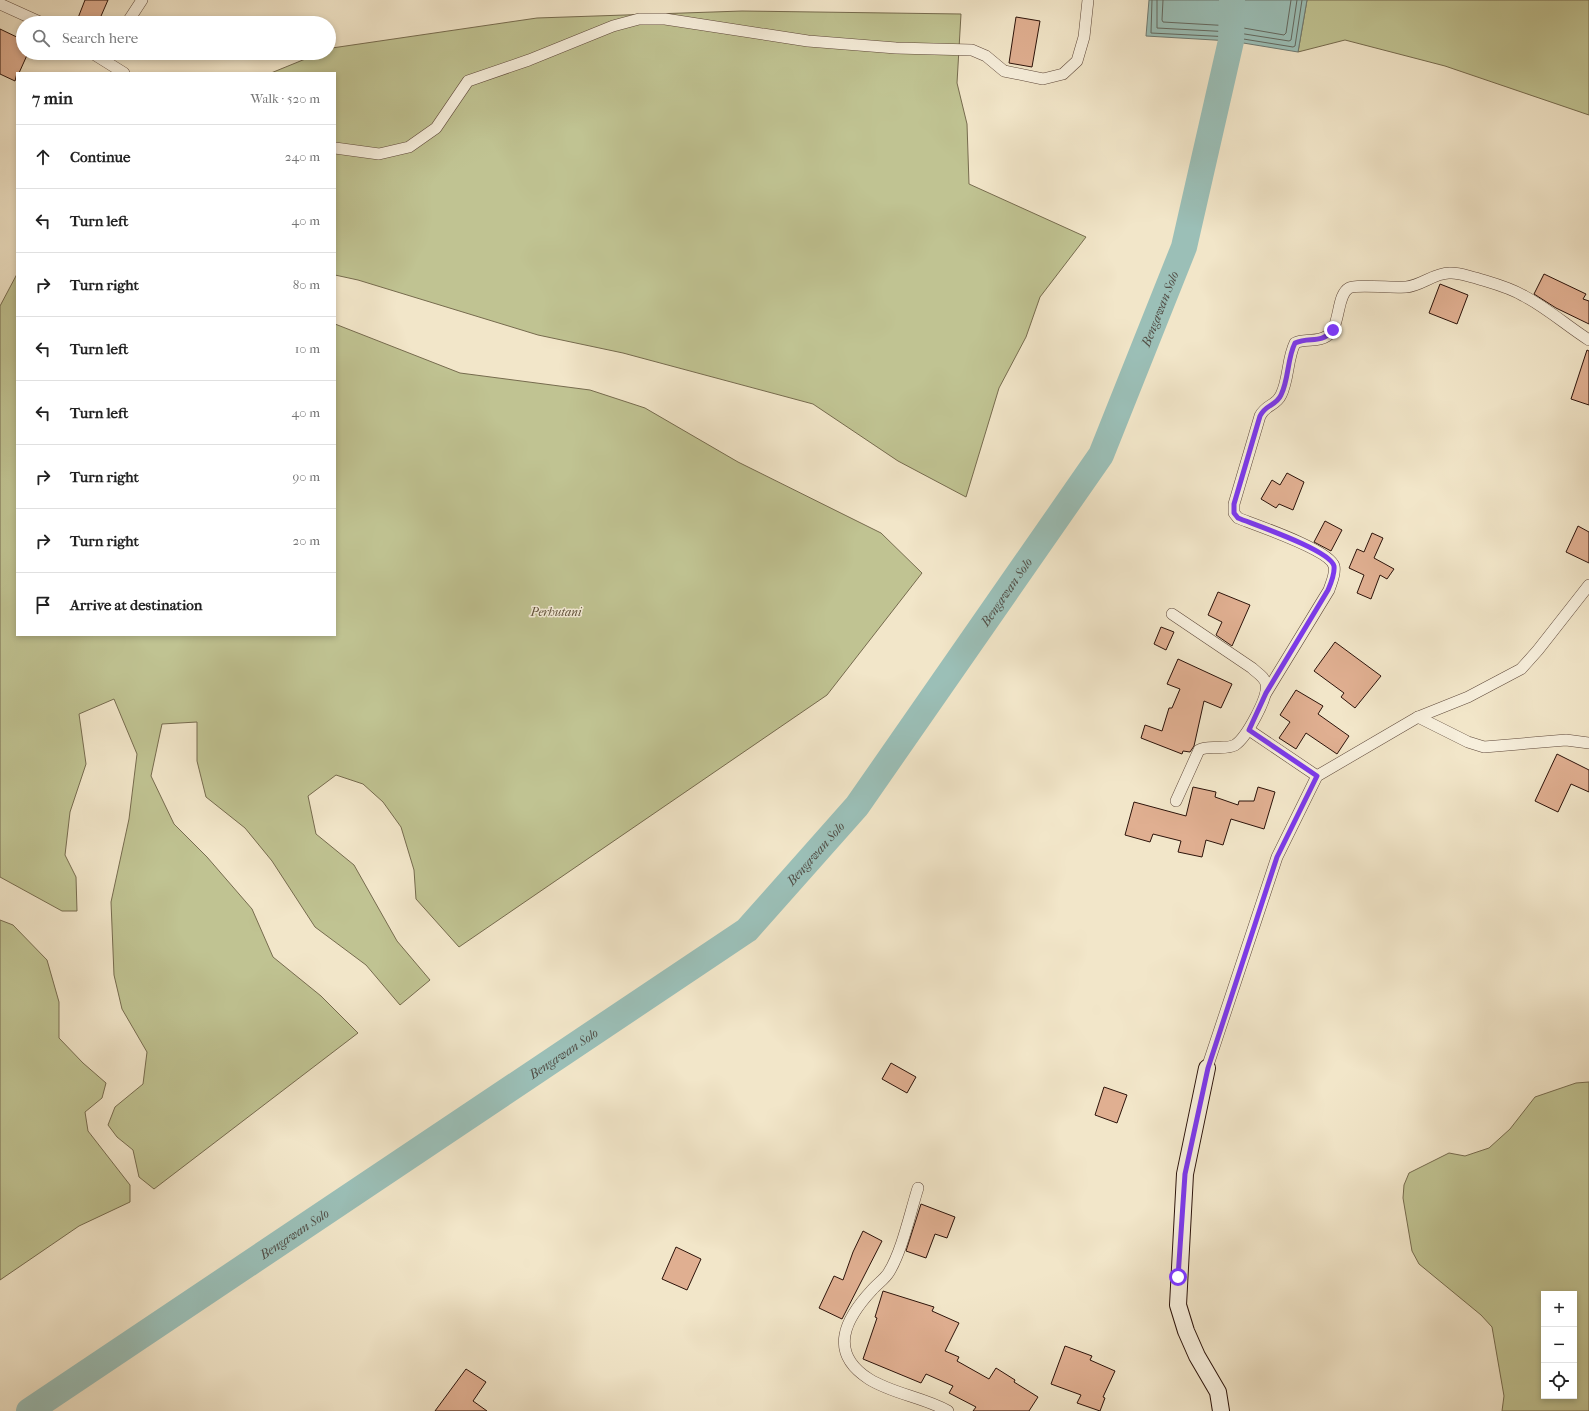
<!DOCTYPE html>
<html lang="en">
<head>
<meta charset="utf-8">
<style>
  :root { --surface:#fff; --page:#f2f2f2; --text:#222; --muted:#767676; --line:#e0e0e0 }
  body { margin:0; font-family:"IM FELL French Canon",serif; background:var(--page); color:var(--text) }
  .controls { position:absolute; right:12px; bottom:12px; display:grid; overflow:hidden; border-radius:0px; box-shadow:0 2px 6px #0003 }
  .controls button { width:36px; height:36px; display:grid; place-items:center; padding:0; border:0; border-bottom:1px solid var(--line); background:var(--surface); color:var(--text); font:20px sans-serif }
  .stop { position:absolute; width:12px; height:12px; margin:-9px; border:3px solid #7c3aed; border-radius:50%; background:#fff }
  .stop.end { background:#7c3aed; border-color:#fff; box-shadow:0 1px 4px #0008 }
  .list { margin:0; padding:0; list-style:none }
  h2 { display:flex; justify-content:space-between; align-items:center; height:52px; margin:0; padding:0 16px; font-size:17px }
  h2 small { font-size:13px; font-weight:400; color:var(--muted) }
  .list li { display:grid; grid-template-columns:26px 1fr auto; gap:12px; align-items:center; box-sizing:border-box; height:64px; padding:0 16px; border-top:1px solid var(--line) }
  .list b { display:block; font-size:15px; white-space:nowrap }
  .list em { font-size:13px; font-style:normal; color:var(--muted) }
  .icon { flex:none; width:22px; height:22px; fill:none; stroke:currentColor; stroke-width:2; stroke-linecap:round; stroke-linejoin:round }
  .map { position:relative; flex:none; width:1589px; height:1411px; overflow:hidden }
  .search { position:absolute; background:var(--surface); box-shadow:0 2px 6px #0003; left:16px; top:16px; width:320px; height:44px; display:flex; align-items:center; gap:10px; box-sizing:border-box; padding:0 14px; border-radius:22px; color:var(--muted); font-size:15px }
  .panel { position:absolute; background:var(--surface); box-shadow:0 2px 6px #0003; left:16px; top:72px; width:320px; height:564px; border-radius:0px }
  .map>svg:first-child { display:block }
</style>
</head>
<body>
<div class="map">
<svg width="1589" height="1411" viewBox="0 0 1589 1411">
  <rect width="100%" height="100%" fill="#f2e6c9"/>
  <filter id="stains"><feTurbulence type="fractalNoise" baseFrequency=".005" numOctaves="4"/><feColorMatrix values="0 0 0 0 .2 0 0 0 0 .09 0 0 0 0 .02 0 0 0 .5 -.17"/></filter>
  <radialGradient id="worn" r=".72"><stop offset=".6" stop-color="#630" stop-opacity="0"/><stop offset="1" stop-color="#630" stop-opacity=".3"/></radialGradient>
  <g fill="#c0c392" stroke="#766b4e" fill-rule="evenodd">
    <path d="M1307,0H1589V115L1445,66L1345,40L1298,52Z"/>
    <path d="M742,11L961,14L957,83L967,124L969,184L1086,237L1040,297L1026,337L999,388L966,497L898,461L813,404L623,353L538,335L358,280L335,275V73H271L320,53H329V49L332,48L537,18Z"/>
    <path d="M17,274V635H335V324L460,373L590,390L645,408L738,462L881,533L922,573L827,695L459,947L416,899L414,870L401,827L383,802L363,784L336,775L308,796L316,834L354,865L397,941L430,980L400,1005L366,965L315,927L272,861L245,828L206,797L197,761V722L162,724L151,776L174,824L207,857L252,909L273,957L321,996L358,1033L154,1189L139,1177L133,1150L117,1137L108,1125L115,1107L143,1084L147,1052L122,1009L114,975L111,902L129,819L137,754L114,699L79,714L86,764L70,812L65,855L76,877L77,911H62L0,877V306Z"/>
    <path d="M0,920L13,925L47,960L59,1002V1038L83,1063L106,1083L102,1098L85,1112L88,1131L130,1185V1202L79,1226L0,1280Z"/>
    <path d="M1589,1082V1411H1502L1504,1396L1492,1327L1481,1315L1419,1264L1412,1251L1403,1198L1404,1185L1409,1173L1449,1153L1465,1156L1489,1148L1510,1129L1535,1097L1576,1083ZM1544,1294H1574V1396H1544Z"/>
  </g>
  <path fill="#9bbfb7" stroke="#6f7a72" d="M1149,0H1307L1298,52L1231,41L1146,36Z"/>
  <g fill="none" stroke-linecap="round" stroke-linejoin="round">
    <g stroke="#646960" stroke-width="1">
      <path d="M1152,0L1151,33L1231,37L1293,47L1295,46L1302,0"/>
      <path d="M1157,0V28L1232,32L1289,41L1291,40L1297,0"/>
      <path d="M1163,0L1162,20L1163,22L1232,26L1284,35L1286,33L1291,0"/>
    </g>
    <path stroke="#9bbfb7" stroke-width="26" id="s1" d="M29,1411L747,930L857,806L1101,455L1184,247L1231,41L1232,0"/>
  </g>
  <g fill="#e0af91" stroke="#2c130a">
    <path d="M85,0H108L98,23H76Z"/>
    <path d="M1016,17L1040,21L1032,67L1009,63Z"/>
    <path d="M0,29L23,40V53H28L19,73H17L15,81L0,74Z"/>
    <path d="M1544,274L1586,294L1583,299L1589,301V324L1556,308L1534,294Z"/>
    <path d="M1440,284L1468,295L1457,324L1429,313Z"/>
    <path d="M1587,350L1589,351V405L1571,399Z"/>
    <path d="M1287,473L1304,482L1293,510L1279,504L1276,508L1261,499L1272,480L1280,485Z"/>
    <path d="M1325,521L1342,530L1331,551L1314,542Z"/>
    <path d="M1578,526L1589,532V563L1566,552Z"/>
    <path d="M1372,533L1383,538L1374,558L1394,569L1387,579L1380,575L1371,599L1357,593L1364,575L1349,568L1357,549L1364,552Z"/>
    <path d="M1218,592L1250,605L1232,646L1216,635L1222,622L1208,615Z"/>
    <path d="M1161,627L1174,632L1166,650L1154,644Z"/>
    <path d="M1335,642L1381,676L1355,708L1341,697L1344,693L1314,671Z"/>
    <path d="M1178,659L1232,684L1221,708L1204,701L1194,746L1190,752L1183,751L1182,754L1141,738L1145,725L1162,731L1169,708H1172L1180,689L1167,684Z"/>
    <path d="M1296,690L1323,706L1318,714L1349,736L1337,754L1306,733L1296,749L1279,738L1290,722L1280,715Z"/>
    <path d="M1557,754L1589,770V792L1571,784L1558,812L1535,801Z"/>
    <path d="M1193,787L1216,792L1215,797L1238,805L1239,801H1254L1258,787L1275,792L1264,829L1231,819L1223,845L1206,840L1202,857L1178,852L1181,841L1153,834L1150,842L1125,835L1134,802L1186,816Z"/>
    <path d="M891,1063L916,1077L907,1093L882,1079Z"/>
    <path d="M1104,1087L1127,1095L1117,1123L1095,1115Z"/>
    <path d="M921,1204L955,1217L947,1238L935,1234L926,1258L906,1251Z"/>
    <path d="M863,1231L882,1241L842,1319L819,1308L834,1276L843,1280L853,1252Z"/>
    <path d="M676,1247L701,1259L687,1290L662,1279Z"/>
    <path d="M883,1291L934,1307L932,1311L959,1323L945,1351L959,1357L957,1361L989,1379L996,1368L1015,1380L1014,1382L1038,1397L1029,1411H973L976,1407L949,1393L953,1386L926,1374L921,1383L863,1359L877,1318L875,1317Z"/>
    <path d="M1065,1346L1092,1356L1090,1360L1115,1371L1103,1397L1105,1398L1100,1411L1077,1403L1081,1395L1051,1384Z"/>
    <path d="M466,1369L486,1382L473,1401L487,1411H435Z"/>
  </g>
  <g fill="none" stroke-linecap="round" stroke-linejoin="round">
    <defs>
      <g id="street">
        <path d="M0,4L42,23"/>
        <path d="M127,23L142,0"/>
        <path d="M92,53L124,73"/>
        <path d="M335,148L379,154L409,147L436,128L468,81L529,60L613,26L639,19H665L808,41L896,48L972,50L986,56L1004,71L1043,79L1063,74L1077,61L1084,37L1088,0"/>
        <path d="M1172,614L1252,668C1257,673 1265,677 1266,684C1269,697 1246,738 1235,745C1223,751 1210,744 1199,750L1176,801"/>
        <path d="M1266,693L1329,590C1331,583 1336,574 1334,566C1330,550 1256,525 1238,518L1234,513V504L1260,416C1266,404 1276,406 1281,395C1289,379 1287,359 1295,343C1305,338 1317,343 1327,336C1341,327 1336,295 1349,288C1356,284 1394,288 1406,287C1421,286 1434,273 1449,273C1458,272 1467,276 1476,278C1492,283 1509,287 1524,296C1547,308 1567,326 1589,340"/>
        <path d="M1418,717L1468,742L1484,747L1566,740L1589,743"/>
        <path d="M1249,730L1317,776"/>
        <path d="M1207,1068L1277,857L1317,776L1418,717L1468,697L1521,669L1538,650L1589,585"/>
        <path d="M918,1188C910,1213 902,1251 889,1272C885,1279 877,1284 872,1290C846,1318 827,1352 869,1379C893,1394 923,1397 948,1411"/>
      </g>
      <path id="secondary" d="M1207,1068L1185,1174L1178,1305L1186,1331L1197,1356L1218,1392L1221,1411"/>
    </defs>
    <use href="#street" stroke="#5e483a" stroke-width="12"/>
    <use href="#secondary" stroke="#2c130a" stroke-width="18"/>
    <use href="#street" stroke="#f7efdc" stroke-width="11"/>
    <use href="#secondary" stroke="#f7efdc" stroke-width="16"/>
  </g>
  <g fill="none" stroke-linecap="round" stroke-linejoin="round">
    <path stroke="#7c3aed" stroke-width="5" d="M1178,1277L1185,1174L1208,1068L1277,857L1317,776L1249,730L1266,693L1328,590C1331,583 1335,574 1334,566C1330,550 1255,525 1238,518L1234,513V504L1260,416C1266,404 1276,406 1281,395C1289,379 1287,359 1295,343C1310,336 1320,345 1333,330"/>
  </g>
  <g text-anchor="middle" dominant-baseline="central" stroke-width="3" stroke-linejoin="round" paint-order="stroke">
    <g font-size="12" font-style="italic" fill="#60513a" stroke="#f7efdc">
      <text x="556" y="612">Perhutani</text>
    </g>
    <g font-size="13" font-style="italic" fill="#534f47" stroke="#f7efdc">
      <text stroke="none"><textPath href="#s1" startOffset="1615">Bengawan Solo</textPath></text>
      <text stroke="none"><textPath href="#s1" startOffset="1291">Bengawan Solo</textPath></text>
      <text stroke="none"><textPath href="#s1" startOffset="967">Bengawan Solo</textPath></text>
      <text stroke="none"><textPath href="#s1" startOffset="643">Bengawan Solo</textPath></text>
      <text stroke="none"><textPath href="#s1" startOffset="319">Bengawan Solo</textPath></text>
    </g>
  </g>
  <rect width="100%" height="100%" filter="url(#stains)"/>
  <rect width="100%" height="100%" fill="url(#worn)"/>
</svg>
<div class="controls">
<button>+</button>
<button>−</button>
<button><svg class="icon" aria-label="locate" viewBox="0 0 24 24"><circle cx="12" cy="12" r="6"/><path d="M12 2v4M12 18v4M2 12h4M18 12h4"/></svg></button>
</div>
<div class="stop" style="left:1178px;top:1277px"></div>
<div class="stop end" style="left:1333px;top:330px"></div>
<div class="search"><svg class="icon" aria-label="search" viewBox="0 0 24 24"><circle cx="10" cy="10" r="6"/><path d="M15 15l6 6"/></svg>Search here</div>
<section class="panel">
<h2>7 min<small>Walk · 520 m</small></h2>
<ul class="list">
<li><svg class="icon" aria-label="ahead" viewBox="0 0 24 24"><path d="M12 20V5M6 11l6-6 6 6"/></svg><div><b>Continue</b></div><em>240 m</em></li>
<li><svg class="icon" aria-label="left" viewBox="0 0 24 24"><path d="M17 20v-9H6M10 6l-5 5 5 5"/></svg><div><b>Turn left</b></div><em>40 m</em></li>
<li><svg class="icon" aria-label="right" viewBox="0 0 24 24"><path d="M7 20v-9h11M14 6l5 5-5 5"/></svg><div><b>Turn right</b></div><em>80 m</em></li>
<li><svg class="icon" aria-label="left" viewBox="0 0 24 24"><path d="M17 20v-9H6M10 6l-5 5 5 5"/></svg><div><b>Turn left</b></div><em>10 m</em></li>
<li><svg class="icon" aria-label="left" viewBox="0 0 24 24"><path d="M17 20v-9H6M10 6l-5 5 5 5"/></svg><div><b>Turn left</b></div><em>40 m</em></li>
<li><svg class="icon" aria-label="right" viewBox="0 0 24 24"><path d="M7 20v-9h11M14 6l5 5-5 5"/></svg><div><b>Turn right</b></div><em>90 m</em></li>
<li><svg class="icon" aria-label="right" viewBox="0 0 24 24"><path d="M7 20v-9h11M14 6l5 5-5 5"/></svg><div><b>Turn right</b></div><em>20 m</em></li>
<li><svg class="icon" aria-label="arrive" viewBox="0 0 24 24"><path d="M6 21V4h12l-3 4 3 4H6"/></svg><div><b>Arrive at destination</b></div></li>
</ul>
</section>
</div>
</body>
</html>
